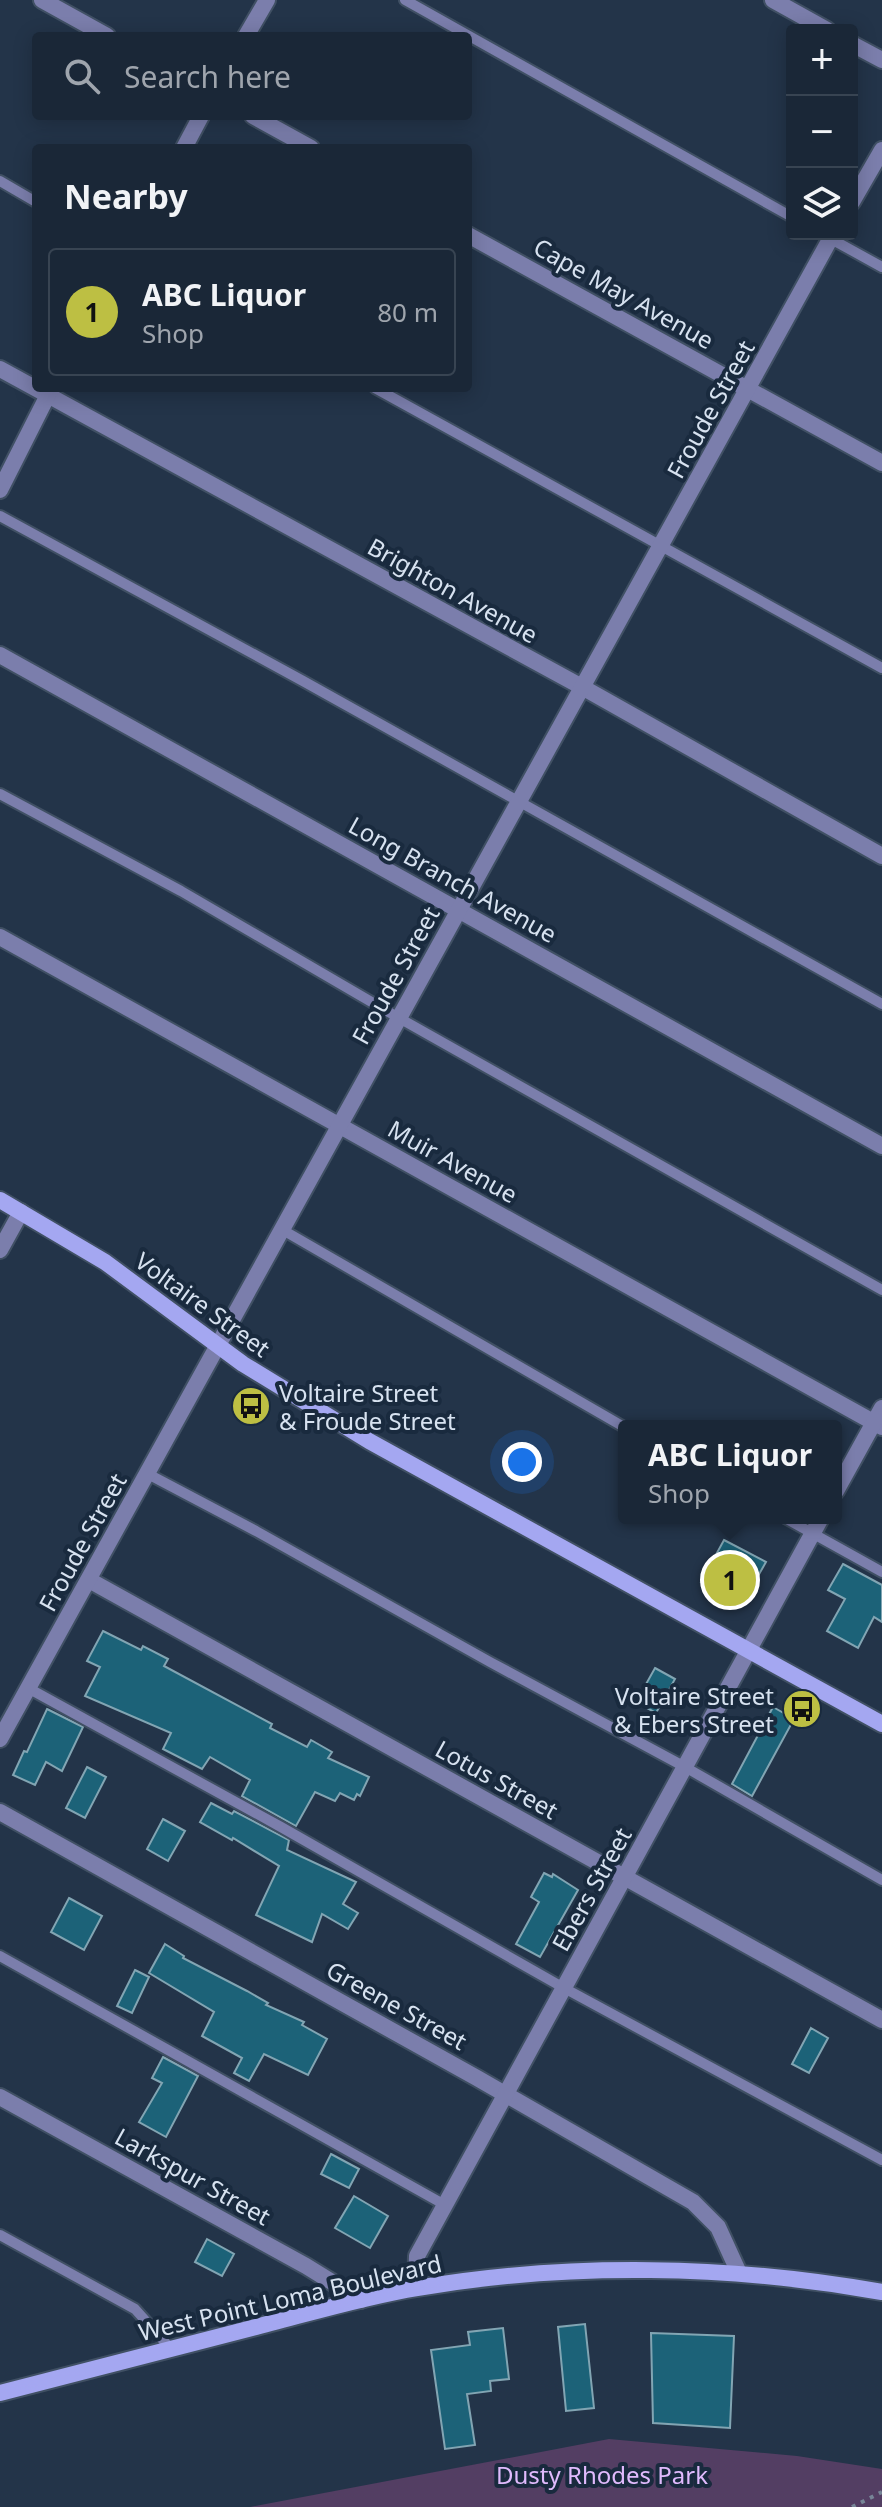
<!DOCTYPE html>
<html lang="en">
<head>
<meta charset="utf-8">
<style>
  :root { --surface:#1a2737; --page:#273342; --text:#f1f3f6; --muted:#9fa5ad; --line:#384452; --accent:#bdbf43 }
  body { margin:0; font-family:"Noto Sans",sans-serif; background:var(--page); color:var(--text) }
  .controls { position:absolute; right:24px; top:24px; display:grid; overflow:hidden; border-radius:8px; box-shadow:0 4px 20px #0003 }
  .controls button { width:72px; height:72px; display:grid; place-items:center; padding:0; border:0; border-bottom:2px solid var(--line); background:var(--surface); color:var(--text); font:40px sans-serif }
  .you { position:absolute; left:522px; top:1462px; width:28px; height:28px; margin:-20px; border:6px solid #fff; border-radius:50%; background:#1a73e8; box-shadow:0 0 0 12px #1a73e833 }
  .badge { display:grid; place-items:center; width:52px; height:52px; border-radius:50%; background:var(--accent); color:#111; font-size:26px; font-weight:700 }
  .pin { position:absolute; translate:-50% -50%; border:4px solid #fff; box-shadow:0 2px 8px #0006 }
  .popup { position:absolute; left:618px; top:1420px; width:224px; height:104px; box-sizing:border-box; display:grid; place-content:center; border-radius:8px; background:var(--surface); filter:drop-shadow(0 2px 6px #0005); font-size:26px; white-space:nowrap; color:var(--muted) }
  .popup b { font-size:30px; color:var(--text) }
  .popup::after { content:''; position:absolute; left:50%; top:100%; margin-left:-16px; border:16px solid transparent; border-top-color:var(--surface) }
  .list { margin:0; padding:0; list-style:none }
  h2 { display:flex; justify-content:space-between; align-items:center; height:104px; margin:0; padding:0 32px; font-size:34px }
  h2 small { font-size:26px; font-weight:400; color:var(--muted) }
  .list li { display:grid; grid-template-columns:52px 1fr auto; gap:24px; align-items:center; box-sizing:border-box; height:128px; margin:0 16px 16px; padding:0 16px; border:2px solid var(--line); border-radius:8px }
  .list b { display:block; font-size:30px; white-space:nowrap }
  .list p { margin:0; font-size:26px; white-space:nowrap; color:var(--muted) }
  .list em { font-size:26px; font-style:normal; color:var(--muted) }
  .icon { flex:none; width:44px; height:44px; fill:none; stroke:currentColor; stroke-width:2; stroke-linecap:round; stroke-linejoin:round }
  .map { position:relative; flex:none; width:882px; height:2507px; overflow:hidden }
  .search { position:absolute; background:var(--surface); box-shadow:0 4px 20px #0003; left:32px; top:32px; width:440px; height:88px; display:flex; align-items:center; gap:20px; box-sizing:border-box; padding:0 28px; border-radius:8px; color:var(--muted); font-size:30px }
  .panel { position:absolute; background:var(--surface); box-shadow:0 4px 20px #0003; left:32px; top:144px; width:440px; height:248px; border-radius:8px }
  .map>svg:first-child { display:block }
</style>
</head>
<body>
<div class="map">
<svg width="882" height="2507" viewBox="0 0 882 2507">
  <rect width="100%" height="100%" fill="#233449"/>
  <path fill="#533e63" d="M609,2439L797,2456L882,2469V2507H250Z"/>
  <g fill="#1c6278" stroke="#82a5b3" stroke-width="2">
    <path d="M724,1540L766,1562L742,1604L701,1582Z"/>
    <path d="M843,1564L882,1585V1622L874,1617L858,1648L827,1631L845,1599L828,1590Z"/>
    <path d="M103,1631L141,1650L143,1646L168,1659L164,1666L272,1724L270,1728L307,1747L311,1740L332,1752L328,1758L369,1777L360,1796L357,1794L354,1800L340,1793L335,1801L315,1792L296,1826L242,1796L250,1780L210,1757L202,1769L163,1749L171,1733L85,1696L100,1667L87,1661Z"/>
    <path d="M655,1668L675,1679L656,1713L636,1702Z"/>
    <path d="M773,1707L794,1719L752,1796L732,1784Z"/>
    <path d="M47,1709L83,1727L62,1771L46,1762L35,1785L13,1775L24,1751L27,1752Z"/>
    <path d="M87,1767L106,1777L85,1818L66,1808Z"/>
    <path d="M211,1803L232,1814L234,1811L289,1840L287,1850L356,1882L343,1904L358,1913L348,1929L322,1914L312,1942L256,1915L279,1866L233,1838L232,1840L200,1822Z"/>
    <path d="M163,1819L185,1831L168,1861L147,1849Z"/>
    <path d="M544,1873L552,1877L553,1874L578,1890L540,1957L516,1944L539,1902L531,1897Z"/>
    <path d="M69,1898L102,1916L84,1950L51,1932Z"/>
    <path d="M165,1944L184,1956L183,1958L247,1991L268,2003L266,2005L304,2022L302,2025L327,2039L308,2075L264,2054L249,2081L234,2073L242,2058L202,2036L214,2012L149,1973Z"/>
    <path d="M135,1970L149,1977L132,2013L117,2006Z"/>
    <path d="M811,2028L828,2038L809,2073L792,2064Z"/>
    <path d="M163,2057L198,2076L166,2137L139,2122L162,2083L152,2078Z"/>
    <path d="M331,2154L359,2169L349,2188L321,2174Z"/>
    <path d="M354,2196L388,2216L370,2248L335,2228Z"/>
    <path d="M207,2239L234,2254L222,2276L195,2262Z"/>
    <path d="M585,2324L594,2408L566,2411L558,2327Z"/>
    <path d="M503,2328L509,2379L490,2381L491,2391L467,2394L475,2445L445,2449L431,2350L470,2345L468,2332Z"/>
    <path d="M651,2333L734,2336L730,2428L653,2423Z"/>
  </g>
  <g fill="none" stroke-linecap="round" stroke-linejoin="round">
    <defs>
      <g id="service">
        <path d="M405,0L792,217"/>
        <path d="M0,181L36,202"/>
        <path d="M822,234L882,267"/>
        <path d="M375,388L882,668"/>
        <path d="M0,516L303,681L882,1004"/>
        <path d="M0,794L181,891L399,1018L882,1290"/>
        <path d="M281,1229L624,1427"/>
        <path d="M148,1474L256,1531L490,1662L685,1767L882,1880"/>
        <path d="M785,1518L882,1572"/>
        <path d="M28,1688L281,1827L564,1988L882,2160"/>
        <path d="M0,1956L445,2205"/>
        <path d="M0,2235L135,2309L171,2349"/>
      </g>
      <g id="minor">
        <path d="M42,0L107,36"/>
        <path d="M773,0L827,30"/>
        <path d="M246,36L267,0"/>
        <path d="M852,44L882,60"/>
        <path d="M253,116L311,148"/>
        <path d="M184,148L201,116"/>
        <path d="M852,202L882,150"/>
        <path d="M468,235L882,463"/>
        <path d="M0,369L582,687L882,856"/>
        <path d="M0,490L51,389"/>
        <path d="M0,655L882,1146"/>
        <path d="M0,937L882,1427"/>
        <path d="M0,1250L21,1212"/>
        <path d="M836,1491L882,1408"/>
        <path d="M89,1580L882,2020"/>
        <path d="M0,1739L833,234"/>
        <path d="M0,1812L477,2078L693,2202L718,2227L739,2273"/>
        <path d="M0,2097L306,2266L361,2300"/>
        <path d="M416,2288L417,2256L821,1518"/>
      </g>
      <g id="secondary">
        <path d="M0,1200L105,1262L243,1364L369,1441L882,1724"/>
        <path d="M0,2393C84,2371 168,2350 252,2328C307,2314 362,2297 417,2288C570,2262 731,2265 882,2292"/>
      </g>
    </defs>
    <use href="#service" stroke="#405064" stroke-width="14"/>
    <use href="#minor" stroke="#405064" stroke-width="20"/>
    <use href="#secondary" stroke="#405064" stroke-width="20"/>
    <path stroke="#778597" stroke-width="4" stroke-dasharray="4 6" stroke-linecap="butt" d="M852,2507L882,2492"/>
    <use href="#service" stroke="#7b7eac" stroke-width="10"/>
    <use href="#minor" stroke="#7b7eac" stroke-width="16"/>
    <use href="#secondary" stroke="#a4a7f1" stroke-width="16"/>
  </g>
  <defs>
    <symbol id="bus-disc" viewBox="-11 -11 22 22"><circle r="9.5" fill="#bdbf43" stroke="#192a3e"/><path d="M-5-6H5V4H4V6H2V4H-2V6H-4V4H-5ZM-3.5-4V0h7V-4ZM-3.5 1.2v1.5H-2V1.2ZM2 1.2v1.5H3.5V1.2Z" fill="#111"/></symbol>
  </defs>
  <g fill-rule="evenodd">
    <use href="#bus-disc" x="229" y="1384" width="44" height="44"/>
    <use href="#bus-disc" x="780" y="1687" width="44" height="44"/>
  </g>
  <g text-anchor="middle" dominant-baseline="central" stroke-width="8" stroke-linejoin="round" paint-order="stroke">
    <g font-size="24" fill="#d7e2f0" stroke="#192a3e">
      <text transform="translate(624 293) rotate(29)">Cape May Avenue</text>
      <text transform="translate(710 409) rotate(-61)">Froude Street</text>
      <text transform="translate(453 590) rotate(29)">Brighton Avenue</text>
      <text transform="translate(453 879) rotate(29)">Long Branch Avenue</text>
      <text transform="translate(395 975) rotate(-61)">Froude Street</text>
      <text transform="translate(453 1161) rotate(29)">Muir Avenue</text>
      <text transform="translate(203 1304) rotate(36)">Voltaire Street</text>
      <text transform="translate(82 1542) rotate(-61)">Froude Street</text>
      <text transform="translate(497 1779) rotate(29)">Lotus Street</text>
      <text transform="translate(591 1889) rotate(-61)">Ebers Street</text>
      <text transform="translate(397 2005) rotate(29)">Greene Street</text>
      <text transform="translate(193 2176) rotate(29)">Larkspur Street</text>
      <text transform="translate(290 2297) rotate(-13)">West Point Loma Boulevard</text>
    </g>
    <g font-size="24" fill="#d7e2f0" stroke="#192a3e" text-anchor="start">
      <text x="279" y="1392">Voltaire Street<tspan x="279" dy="28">&amp; Froude Street</tspan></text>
      <text x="774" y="1695" text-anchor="end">Voltaire Street<tspan x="774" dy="28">&amp; Ebers Street</tspan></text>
    </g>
    <g font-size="24" fill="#e0bafd" stroke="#192a3e">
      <text x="602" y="2474">Dusty Rhodes Park</text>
    </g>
  </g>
</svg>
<div class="controls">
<button>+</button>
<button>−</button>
<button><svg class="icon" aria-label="layers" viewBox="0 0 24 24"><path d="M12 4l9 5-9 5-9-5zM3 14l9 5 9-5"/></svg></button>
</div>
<div class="you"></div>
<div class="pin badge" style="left:730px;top:1580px">1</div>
<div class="popup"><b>ABC Liquor</b>Shop</div>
<div class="search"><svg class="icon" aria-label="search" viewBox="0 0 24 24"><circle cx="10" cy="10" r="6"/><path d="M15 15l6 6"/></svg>Search here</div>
<section class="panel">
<h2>Nearby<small></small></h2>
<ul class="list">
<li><span class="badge">1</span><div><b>ABC Liquor</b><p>Shop</p></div><em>80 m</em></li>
</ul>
</section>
</div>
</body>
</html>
